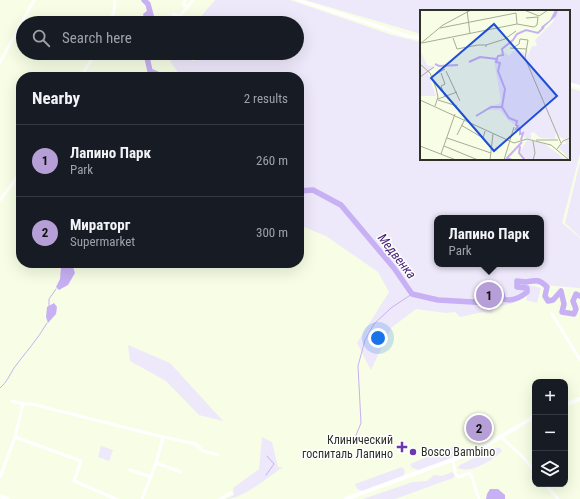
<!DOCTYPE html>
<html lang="en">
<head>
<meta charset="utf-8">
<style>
  :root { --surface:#171b24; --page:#20242c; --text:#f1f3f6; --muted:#9ea1a6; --line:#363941; --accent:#b69fd6 }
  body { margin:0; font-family:"Roboto Condensed",sans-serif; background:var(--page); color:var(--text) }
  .controls { position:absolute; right:12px; bottom:12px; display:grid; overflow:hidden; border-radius:8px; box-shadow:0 4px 16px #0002 }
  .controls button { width:36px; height:36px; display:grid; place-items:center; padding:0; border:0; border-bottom:1px solid var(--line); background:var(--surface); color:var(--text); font:20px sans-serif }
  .you { position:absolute; left:378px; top:338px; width:14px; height:14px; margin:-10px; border:3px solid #fff; border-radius:50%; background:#1a73e8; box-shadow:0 0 0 6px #1a73e833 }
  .badge { display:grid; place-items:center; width:26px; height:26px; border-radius:50%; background:var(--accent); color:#111; font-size:13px; font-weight:700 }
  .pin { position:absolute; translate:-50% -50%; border:2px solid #fff; box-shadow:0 1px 4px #0006 }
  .popup { position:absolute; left:434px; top:215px; width:110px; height:52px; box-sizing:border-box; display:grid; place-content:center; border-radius:8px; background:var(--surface); filter:drop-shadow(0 1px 3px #0005); font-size:13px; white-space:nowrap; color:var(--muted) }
  .popup b { font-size:15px; color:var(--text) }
  .popup::after { content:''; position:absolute; left:50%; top:100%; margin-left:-8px; border:8px solid transparent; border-top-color:var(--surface) }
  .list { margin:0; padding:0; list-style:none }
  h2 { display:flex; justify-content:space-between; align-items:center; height:52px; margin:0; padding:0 16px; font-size:17px }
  h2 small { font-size:13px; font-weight:400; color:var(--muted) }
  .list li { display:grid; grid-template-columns:26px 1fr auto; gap:12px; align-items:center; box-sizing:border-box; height:72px; padding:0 16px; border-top:1px solid var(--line) }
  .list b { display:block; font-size:15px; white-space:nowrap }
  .list p { margin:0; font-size:13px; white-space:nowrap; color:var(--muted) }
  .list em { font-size:13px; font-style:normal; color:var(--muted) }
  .icon { flex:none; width:22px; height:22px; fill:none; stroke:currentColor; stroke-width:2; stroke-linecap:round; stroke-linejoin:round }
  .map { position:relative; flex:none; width:580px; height:499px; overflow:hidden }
  .search { position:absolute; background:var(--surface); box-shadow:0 4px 16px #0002; left:16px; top:16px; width:288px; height:44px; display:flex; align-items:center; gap:10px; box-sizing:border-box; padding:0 14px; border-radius:22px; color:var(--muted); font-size:15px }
  .panel { position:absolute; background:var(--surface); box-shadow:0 4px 16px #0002; left:16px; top:72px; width:288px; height:196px; border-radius:16px }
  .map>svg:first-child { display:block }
</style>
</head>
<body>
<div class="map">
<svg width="580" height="499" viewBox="0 0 580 499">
  <rect width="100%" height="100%" fill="#f7fee5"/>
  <g fill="#eee8fb" fill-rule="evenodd">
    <path d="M215,0H290L392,35L421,42V159H569V88L580,91V154L562,223L580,238V288L529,284C527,304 510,303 493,308L492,313L483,312L460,317L455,312L446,313L416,309L391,328L371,370L357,343L389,292L378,272L326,236L299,225V77H181L170,61L181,53H188L192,61L204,58L203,53H297V23H198V20ZM437,218H541V264H437Z"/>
    <path d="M305,0H580V85L569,82V11H421V34Z"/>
    <path d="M580,162V237L565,223Z"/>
    <path d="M530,285L541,288L537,303L526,300Z"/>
    <path d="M128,345L170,363L223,421L199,415L166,381L130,361Z"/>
    <path d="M262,437L272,442L278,467H283C270,476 242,499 226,499L234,495L233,488L259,469Z"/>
    <path d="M101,446L113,450L109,461L98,457Z"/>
    <path d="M455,446L457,449L455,458L419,470L412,468L410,464Z"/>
    <path d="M494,448H500L502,451C493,460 471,474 458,468L460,465Z"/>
    <path d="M402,467L405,471L403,476L363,491C359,490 356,489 355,484Z"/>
    <path d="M452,472L455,475L453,478L395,499H363L413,482L427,481L434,475L442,476Z"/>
  </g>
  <g fill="#c7b0f3">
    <path d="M148,10L153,15L155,23H149L147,19L145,23L143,14Z"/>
    <path d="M65,266L73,267L75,273L68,285L59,290L56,287L60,279L61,267Z"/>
    <path d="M54,303L57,307L56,314L48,323L46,317L47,307Z"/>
    <path d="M490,489H498L505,495V499H486L487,494Z"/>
  </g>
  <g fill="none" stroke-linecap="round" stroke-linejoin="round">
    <g stroke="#c7b0f3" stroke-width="1">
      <path d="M72,267L73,263"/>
      <path d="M49,306V299L56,289"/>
      <path d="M0,388C7,382 9,376 14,368C25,353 38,339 47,323"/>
      <path d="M352,445L361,423L358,366L365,340L374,324L391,308L412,294"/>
      <path d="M266,475L274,464L267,456"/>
    </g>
    <g stroke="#c7b0f3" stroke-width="5.5">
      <path d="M144,0L148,4L153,23"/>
      <path d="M146,53L150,71L164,77"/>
      <path d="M299,191L313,190L341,205L394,268L412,294L438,300L491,303L499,292L502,294L503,299C512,302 520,298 527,292V288L517,287V281C520,281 523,282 526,282C536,280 539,279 547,287L545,296L548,301L553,300L561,291L564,304L562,312L574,314L576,309L573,301L576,294L580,296"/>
    </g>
    <g stroke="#fff" stroke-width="3">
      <path d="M185,0L184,5L187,7"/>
      <path d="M298,0L408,36L421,38"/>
      <path d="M173,14L180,16"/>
      <path d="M175,22L193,0"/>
      <path d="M110,23L114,11L115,0"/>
      <path d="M0,62L34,0"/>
      <path d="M81,77L95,53"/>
      <path d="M569,84L580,87"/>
      <path d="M0,200L21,172"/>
      <path d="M552,314L580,360"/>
      <path d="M23,404H32L163,437L196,444L203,451L218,455"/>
      <path d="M15,437L81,461L74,481L116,499"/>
      <path d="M502,438L522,456L535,472"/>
      <path d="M453,460L456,475L459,477L469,473L471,475L479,499"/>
      <path d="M156,463L181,472"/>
      <path d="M130,470L151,477"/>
      <path d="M0,477L15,437L23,404L12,401"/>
      <path d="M545,484L558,499"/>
      <path d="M142,499L156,463L163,437"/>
      <path d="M220,499L231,493"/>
    </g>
    <g stroke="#fff" stroke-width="4">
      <path d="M565,405L580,399"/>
      <path d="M0,496L8,499"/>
      <path d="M346,499L479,450L535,416"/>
    </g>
  </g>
  <g fill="#6d38af" stroke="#fff" stroke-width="1.5">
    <path d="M400 441h4v4h4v4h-4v4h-4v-4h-4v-4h4z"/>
    <circle cx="413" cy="452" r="4"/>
  </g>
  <g text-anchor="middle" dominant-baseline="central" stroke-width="3" stroke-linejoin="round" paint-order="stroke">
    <g font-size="12" fill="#2e3125" stroke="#fff" text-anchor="end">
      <text x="393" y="440">Клинический<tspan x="393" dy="14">госпиталь Лапино</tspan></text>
      <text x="421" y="452" text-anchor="start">Bosco Bambino</text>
    </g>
    <g font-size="13" font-style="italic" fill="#482673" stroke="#fff">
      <text transform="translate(397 256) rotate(52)">Медвенка</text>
    </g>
  </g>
  <g transform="translate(420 10)">
    <rect width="150" height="150" fill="#f7fee5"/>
    <path d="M137,0H150V127L144,129L138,126L107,52L105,41L108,40L107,47L112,36H117L115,30L133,12ZM0,40L7,55L15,57L8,63L16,86H0ZM93,41L104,42L136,122L135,129L120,128L114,122L111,123V129L105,128L97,113L94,114L88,110L80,100H68L70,96L79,94L81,91L74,50L80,49L85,42L89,46ZM150,129V150L139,138L141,134H146L145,131ZM107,130L125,134L146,150H108L100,142Z" fill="#eee8fb"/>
    <path d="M135,0H138L136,6L122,19L121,17L130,10Z" fill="#c7b0f3"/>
    <path fill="none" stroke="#c7b0f3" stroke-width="2" d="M49,52L60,47L77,49M15,54L19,56L38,55M56,106L71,97H82M101,130L103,123L100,124V118L96,119L98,116L96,115L97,111L89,108L82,97L85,79L78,61L80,53L76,52L78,46L83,45L82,39L93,30L97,24L106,20L118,23L124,17M100,136L99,143L105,150M92,150L87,148L102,132"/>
    <path fill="none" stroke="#a7ac98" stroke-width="1" d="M47,0L50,24M104,0L119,6L128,0M20,18L96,3L97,14M33,28L37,39L58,35H66V37M2,33L97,14L114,17L117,15L118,7L106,8M0,34L23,15L51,0M66,35L85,29L96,21M90,38L106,39M93,38L99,34L100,29L108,30L105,48L141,133M0,54L10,63L16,78L18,87L15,96M26,61L40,91M21,63L25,74L21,76L25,87M0,67L14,57M11,67L25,59M18,89L37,82M0,90L94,133L107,129L131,135L149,150M18,90L37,96M41,115L63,128L65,121M37,125L45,109M27,128L71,143M116,130H138M0,136L36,150M24,136L58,150M137,139L143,131L150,128M21,144L35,104M70,150L73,124M84,150L94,117M113,150L115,143L113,131"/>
    <path fill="#1d4ed8" fill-opacity="0.15" stroke="#1d4ed8" stroke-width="2" d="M74,14L137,86L74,141L11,68Z"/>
    <rect width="150" height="150" fill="none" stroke="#2e3125" stroke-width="2"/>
  </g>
</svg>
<div class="controls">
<button>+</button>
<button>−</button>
<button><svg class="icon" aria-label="layers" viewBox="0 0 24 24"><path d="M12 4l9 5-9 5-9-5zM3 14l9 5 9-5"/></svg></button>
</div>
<div class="you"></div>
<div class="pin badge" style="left:489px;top:295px">1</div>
<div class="popup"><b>Лапино Парк</b>Park</div>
<div class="pin badge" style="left:479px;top:428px">2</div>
<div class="search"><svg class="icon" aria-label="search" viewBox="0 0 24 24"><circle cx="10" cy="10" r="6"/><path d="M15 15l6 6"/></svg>Search here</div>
<section class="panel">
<h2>Nearby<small>2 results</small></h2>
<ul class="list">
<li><span class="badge">1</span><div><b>Лапино Парк</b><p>Park</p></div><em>260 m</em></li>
<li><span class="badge">2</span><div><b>Мираторг</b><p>Supermarket</p></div><em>300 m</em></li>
</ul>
</section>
</div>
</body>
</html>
